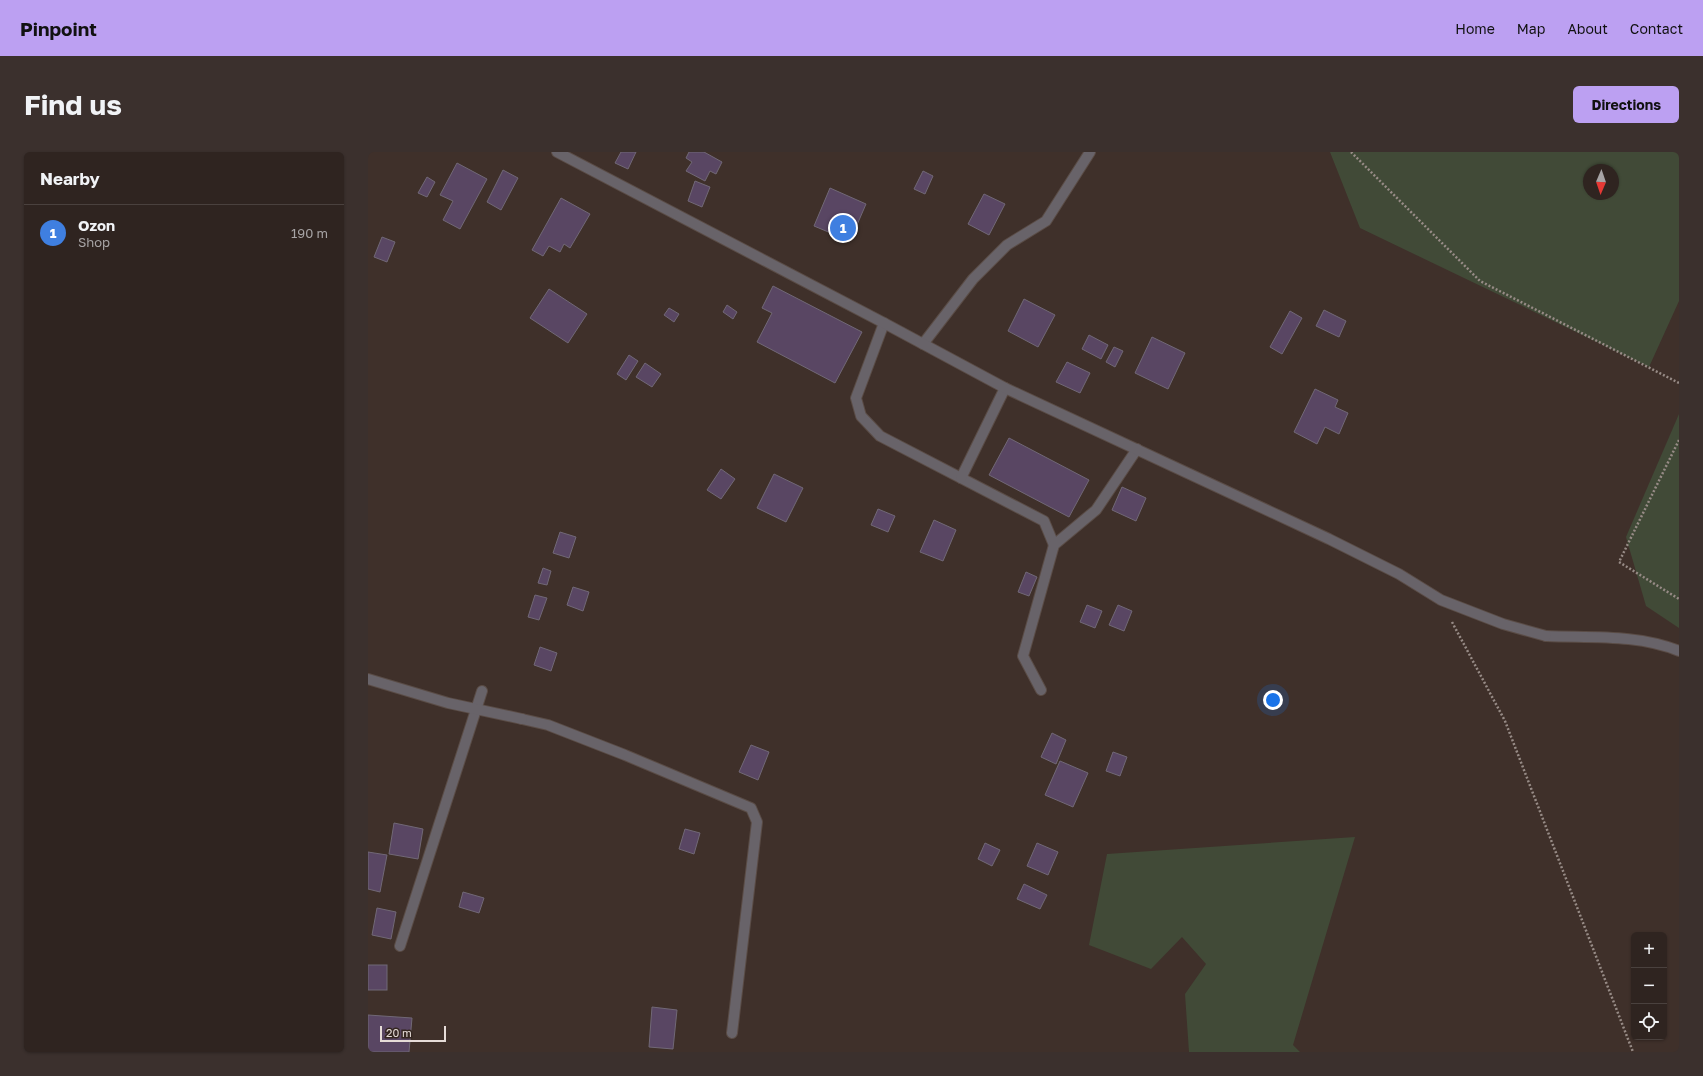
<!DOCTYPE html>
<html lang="en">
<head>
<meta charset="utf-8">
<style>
  :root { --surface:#2f2420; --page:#3b302d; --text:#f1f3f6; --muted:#a7a4a5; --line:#4a413e; --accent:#bca0f2 }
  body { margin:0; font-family:"Golos Text",sans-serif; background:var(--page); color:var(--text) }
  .controls { position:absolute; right:12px; bottom:12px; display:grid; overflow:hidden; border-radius:6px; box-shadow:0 1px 3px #0004 }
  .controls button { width:36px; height:36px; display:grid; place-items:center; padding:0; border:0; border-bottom:1px solid var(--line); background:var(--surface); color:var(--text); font:20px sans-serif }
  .compass { position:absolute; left:1215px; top:12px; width:36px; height:36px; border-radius:50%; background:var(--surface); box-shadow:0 1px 3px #0004; rotate:182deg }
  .scale { position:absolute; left:12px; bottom:10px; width:66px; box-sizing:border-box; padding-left:4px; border:2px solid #e6dcd8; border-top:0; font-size:11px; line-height:14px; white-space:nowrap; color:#e6dcd8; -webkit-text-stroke:3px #342620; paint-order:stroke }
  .you { position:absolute; left:905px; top:548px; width:14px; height:14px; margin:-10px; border:3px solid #fff; border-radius:50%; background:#1a73e8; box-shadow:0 0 0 6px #1a73e833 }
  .badge { display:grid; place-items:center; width:26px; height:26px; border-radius:50%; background:var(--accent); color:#fff; font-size:13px; font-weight:700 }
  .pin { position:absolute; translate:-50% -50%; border:2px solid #fff; box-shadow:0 1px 4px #0006 }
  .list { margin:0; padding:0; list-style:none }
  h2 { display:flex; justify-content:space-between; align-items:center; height:52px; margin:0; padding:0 16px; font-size:17px }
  h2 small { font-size:13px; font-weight:400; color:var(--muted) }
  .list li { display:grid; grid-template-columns:26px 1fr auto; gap:12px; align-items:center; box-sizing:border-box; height:56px; padding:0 16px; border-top:1px solid var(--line) }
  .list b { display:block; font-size:15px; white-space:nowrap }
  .list p { margin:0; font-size:13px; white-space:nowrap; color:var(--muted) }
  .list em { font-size:13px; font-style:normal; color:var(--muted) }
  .icon { flex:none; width:22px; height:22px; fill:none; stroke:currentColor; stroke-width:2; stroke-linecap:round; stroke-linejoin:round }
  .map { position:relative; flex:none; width:1311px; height:900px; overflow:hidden; border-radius:6px }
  header { display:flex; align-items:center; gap:24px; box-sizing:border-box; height:56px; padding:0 20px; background:var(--accent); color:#111 }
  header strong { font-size:19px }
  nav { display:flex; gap:22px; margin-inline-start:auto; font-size:14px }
  .intro { display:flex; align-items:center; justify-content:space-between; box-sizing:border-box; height:96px; padding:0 24px }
  h1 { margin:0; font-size:28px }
  .button { padding:10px 18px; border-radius:6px; background:var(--accent); color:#111; font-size:14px; font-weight:700 }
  main { display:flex; gap:24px; padding:0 24px }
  aside { flex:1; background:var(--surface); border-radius:6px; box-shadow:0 1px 3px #0004 }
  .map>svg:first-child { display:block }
</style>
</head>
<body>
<header>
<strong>Pinpoint</strong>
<nav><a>Home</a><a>Map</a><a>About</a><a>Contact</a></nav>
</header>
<div class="intro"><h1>Find us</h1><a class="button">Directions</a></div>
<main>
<aside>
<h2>Nearby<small></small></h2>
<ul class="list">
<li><span class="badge" style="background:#3f7fe0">1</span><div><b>Ozon</b><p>Shop</p></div><em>190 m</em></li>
</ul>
</aside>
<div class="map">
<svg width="1311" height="900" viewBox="0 0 1311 900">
  <rect width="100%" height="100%" fill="#3f302a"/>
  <g fill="#414a37" fill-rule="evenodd">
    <path d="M962,0H1311V149L1281,215L992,76ZM1221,18H1245V42H1221Z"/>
    <path d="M1311,262V476L1278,454L1258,385Z"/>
    <path d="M987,685L925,893L932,900H821L817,842L838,812L814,785L783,817L721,793L739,702Z"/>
  </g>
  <g fill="#594663" stroke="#716876">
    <path d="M253,0H268L260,17L247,11Z"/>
    <path d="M321,0H336L354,10L348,22L342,19L337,29L318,19L324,10L318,6Z"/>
    <path d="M89,11L119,27L92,77L75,68L85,49L72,43Z"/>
    <path d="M135,18L150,26L133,58L119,50Z"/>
    <path d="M555,19L565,24L557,42L546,37Z"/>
    <path d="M59,25L67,30L59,45L50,41Z"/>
    <path d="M327,29L342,35L334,55L320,49Z"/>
    <path d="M462,36L498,52L482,89L446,74Z"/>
    <path d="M616,42L637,52L621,83L600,72Z"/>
    <path d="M193,46L222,62L202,96L196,92L192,100L181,94L175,104L164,98Z"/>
    <path d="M14,85L27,90L19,110L6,105Z"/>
    <path d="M405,134L494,180L467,231L389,190L404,161L394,156Z"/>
    <path d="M181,137L219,162L200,191L162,166Z"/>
    <path d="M656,147L687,163L670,195L640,179Z"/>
    <path d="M359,153L369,160L365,167L355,160Z"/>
    <path d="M301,156L311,162L306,170L296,163Z"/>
    <path d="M956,158L978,169L971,185L948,174Z"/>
    <path d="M922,159L934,166L914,202L902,195Z"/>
    <path d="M721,183L740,193L733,207L714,197Z"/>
    <path d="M784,185L817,201L800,237L767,221Z"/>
    <path d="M746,195L755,199L747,215L738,210Z"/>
    <path d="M261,203L270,209L258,228L249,222Z"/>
    <path d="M699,210L722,221L712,241L688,230Z"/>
    <path d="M277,211L293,222L284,235L268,225Z"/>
    <path d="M947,237L970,248L967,255L980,261L971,282L957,275L949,292L926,280Z"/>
    <path d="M641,286L721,328L701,365L621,323Z"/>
    <path d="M353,317L367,327L353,347L339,338Z"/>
    <path d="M406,322L435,336L418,370L389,356Z"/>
    <path d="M754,335L778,346L768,369L744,358Z"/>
    <path d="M510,357L527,364L520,380L503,373Z"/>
    <path d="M566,368L588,378L575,409L552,400Z"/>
    <path d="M192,380L208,385L201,406L185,401Z"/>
    <path d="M175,416L183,419L179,433L170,431Z"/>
    <path d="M658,420L669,425L661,444L650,440Z"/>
    <path d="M205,435L221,440L215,459L199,453Z"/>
    <path d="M167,443L179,446L171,468L160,465Z"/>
    <path d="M719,453L734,459L727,476L712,470Z"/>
    <path d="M750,453L764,459L756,479L741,473Z"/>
    <path d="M172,495L189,501L183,519L166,513Z"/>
    <path d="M684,581L698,588L688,612L673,605Z"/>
    <path d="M383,593L401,600L390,628L371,620Z"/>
    <path d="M745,600L759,605L752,624L738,619Z"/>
    <path d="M692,609L720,621L705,655L677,643Z"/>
    <path d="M26,671L55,677L50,707L21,702Z"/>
    <path d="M317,677L332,681L326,702L311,697Z"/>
    <path d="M617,691L632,698L624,714L610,707Z"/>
    <path d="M669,691L690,700L680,723L659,714Z"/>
    <path d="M0,700L19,703L12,740L0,737Z"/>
    <path d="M656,732L679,743L672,757L649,747Z"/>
    <path d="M95,740L116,746L111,761L91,755Z"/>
    <path d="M9,756L28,760L23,787L4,783Z"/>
    <rect x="0" y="813" width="19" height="25"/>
    <path d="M284,855L309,858L305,897L281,895Z"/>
    <path d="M0,863L44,866L41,900H0Z"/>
  </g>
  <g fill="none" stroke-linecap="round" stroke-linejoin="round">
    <defs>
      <g id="lane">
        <path d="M516,171L488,246L493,264L512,284L676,369L686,393"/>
        <path d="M555,192L605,127L639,93L678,69L722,0"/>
        <path d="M593,326L637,236"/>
        <path d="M1178,484C1222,486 1270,482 1311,499"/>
        <path d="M673,538L655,504L686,393L728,358L769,297"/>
        <path d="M154,567L180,573L257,603L383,656L389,670L364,881"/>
        <path d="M32,794L114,539"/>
      </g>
      <g id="street">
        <path d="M189,0L516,171L637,236L961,387L1031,422L1073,448L1135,472L1178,484"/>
        <path d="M0,527L80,551L154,567"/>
      </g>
    </defs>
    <use href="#lane" stroke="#5a4c46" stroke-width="12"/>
    <use href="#street" stroke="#5a4c46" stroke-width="12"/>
    <g stroke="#978b86" stroke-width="2.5" stroke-dasharray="2 2" stroke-linecap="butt">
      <path d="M983,0L1112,129L1311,231"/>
      <path d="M1311,288L1251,410L1311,447"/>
      <path d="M1084,470L1137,569L1265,900"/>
    </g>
    <use href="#lane" stroke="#686369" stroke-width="10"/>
    <use href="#street" stroke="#686369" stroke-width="10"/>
  </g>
</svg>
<div class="controls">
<button>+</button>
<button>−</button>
<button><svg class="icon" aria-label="locate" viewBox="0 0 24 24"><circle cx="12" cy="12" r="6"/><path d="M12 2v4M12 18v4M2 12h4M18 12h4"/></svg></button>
</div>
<svg class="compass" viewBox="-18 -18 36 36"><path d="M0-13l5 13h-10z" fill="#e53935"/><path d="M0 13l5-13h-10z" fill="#a7a4a5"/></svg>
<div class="scale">20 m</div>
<div class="you"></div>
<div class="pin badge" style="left:475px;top:76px;background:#3f7fe0">1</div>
</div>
</main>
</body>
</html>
